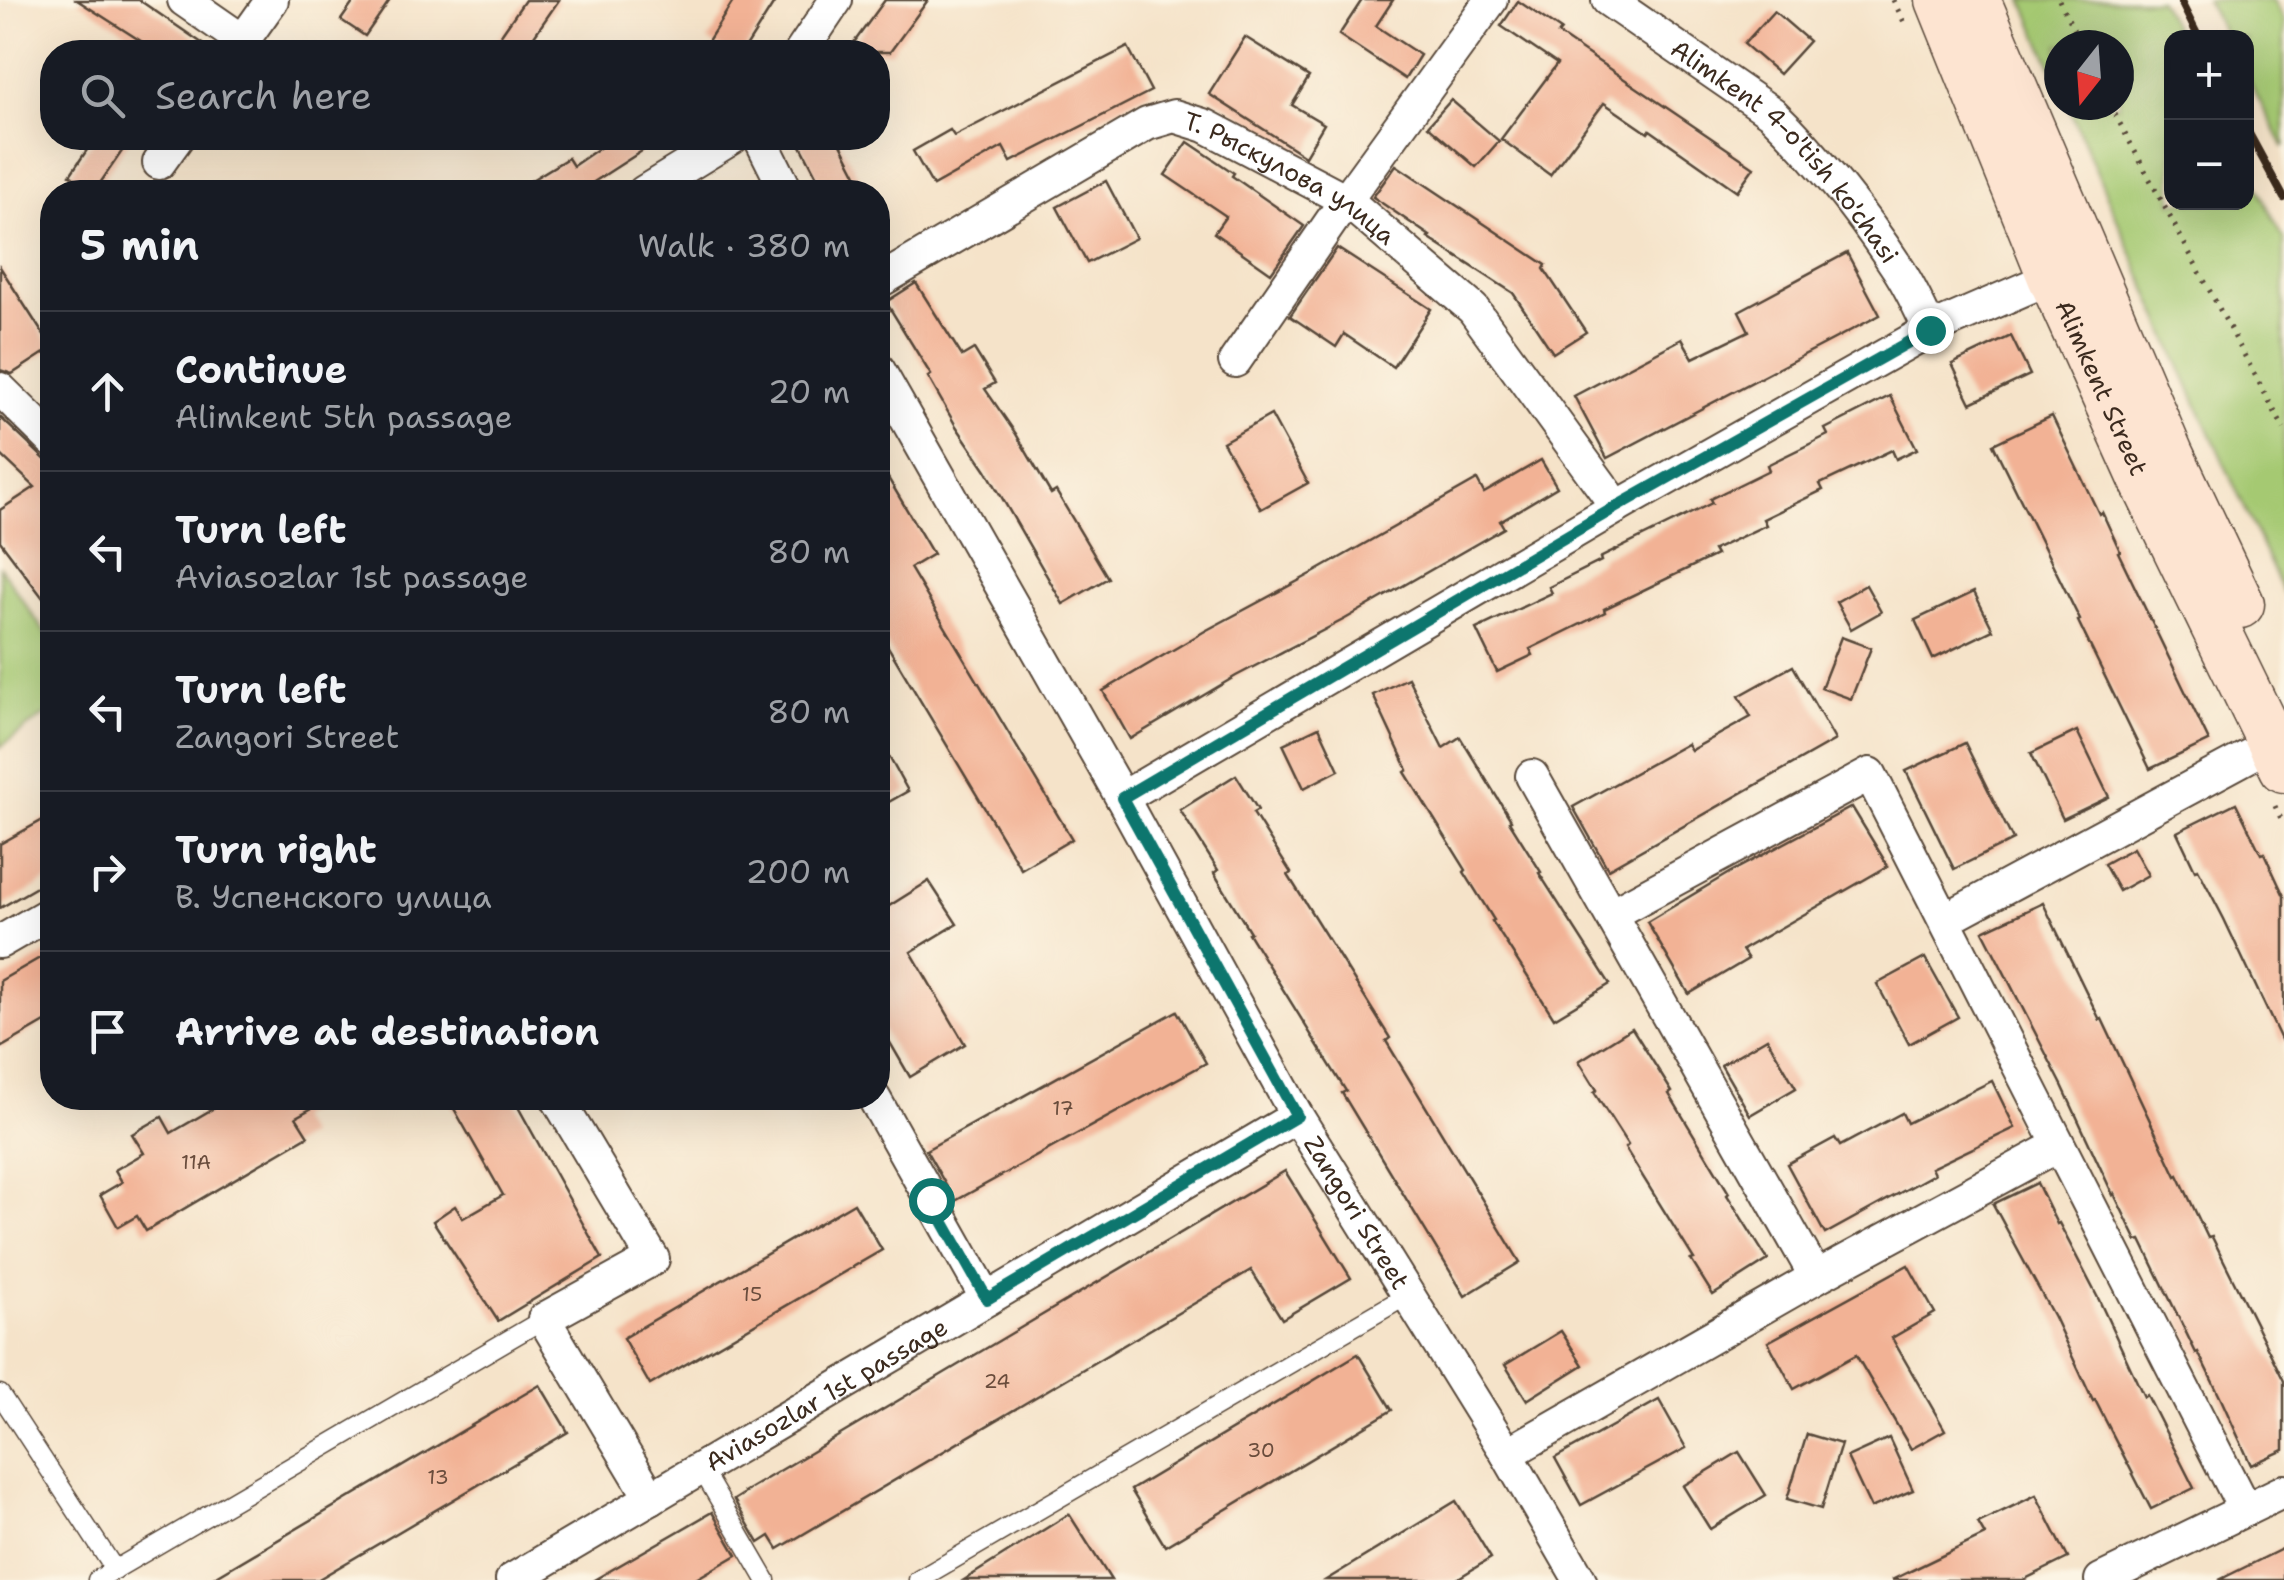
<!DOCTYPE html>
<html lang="en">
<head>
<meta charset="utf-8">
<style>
  :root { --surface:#171b24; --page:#242831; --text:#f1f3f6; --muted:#9ea1a6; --line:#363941 }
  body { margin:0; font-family:"Shantell Sans",sans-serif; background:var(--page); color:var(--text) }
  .controls { position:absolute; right:30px; top:30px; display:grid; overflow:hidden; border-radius:20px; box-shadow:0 10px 40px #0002 }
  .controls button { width:90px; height:90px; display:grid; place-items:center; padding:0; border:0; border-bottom:2px solid var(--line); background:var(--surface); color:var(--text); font:50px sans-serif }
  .compass { position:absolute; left:2044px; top:30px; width:90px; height:90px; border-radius:50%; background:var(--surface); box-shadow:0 10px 40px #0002; rotate:197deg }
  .stop { position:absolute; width:30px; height:30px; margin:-22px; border:8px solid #0f766e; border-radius:50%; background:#fff }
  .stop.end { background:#0f766e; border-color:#fff; box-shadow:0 2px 10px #0008 }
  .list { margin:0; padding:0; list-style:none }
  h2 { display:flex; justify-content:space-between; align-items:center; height:130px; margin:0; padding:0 40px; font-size:42px }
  h2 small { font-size:32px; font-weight:400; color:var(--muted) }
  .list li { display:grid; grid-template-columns:65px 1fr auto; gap:30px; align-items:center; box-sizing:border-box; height:160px; padding:0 40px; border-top:2px solid var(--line) }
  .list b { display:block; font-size:38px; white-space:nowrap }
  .list p { margin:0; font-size:32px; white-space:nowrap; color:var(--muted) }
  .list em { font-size:32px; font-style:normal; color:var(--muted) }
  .icon { flex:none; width:55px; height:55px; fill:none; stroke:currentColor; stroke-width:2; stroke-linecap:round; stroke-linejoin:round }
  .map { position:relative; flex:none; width:2284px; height:1580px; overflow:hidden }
  .search { position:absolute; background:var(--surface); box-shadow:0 10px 40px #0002; left:40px; top:40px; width:850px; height:110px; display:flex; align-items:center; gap:25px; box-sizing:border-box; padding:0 35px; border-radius:40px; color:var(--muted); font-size:38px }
  .panel { position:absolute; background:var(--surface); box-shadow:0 10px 40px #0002; left:40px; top:180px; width:850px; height:930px; border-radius:40px }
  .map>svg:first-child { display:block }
</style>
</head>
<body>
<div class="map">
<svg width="2284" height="1580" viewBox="0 0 2284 1580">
  <rect width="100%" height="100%" fill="#fcf5e5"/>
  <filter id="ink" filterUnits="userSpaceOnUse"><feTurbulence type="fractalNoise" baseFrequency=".01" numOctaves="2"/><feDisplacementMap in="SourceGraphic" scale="20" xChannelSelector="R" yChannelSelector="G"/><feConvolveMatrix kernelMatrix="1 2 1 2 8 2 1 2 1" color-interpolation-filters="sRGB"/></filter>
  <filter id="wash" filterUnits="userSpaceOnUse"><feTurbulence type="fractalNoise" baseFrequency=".0048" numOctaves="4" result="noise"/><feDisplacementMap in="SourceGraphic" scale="40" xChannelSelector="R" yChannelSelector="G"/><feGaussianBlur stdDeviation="2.25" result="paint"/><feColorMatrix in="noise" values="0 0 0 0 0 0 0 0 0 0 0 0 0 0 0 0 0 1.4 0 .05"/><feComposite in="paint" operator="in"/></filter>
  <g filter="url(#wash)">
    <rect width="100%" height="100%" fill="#f5e3c9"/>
    <g fill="#a5c972" stroke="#707a48" stroke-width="2.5">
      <path d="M2023,0H2159L2179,37L2172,38V202H2246L2247,167L2284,239V594L2187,382L2068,105H2119V45H2059V83Z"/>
      <path d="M2206,0H2273L2284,22V148L2247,77L2246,38L2226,37Z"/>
      <path d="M0,567L52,643V710L0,747Z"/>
    </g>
    <g id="blocks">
      <g fill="#f2b295">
        <path d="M77,0H139L215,52H158Z"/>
        <path d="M355,0H390L365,36L341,20Z"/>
        <path d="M525,0H559L523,52H489Z"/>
        <path d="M734,0H776L743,52H728L708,41Z"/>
        <path d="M885,0H928L890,52H847Z"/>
        <path d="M1362,0H1393L1376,26L1420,55L1405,79L1339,35Z"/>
        <path d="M1518,1L1561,30L1558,34L1754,167L1737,191L1650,130L1648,133L1604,103L1550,175L1501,139L1557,64L1501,26Z"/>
        <path d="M1774,11L1809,41L1779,74L1744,44Z"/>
        <path d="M1245,37L1309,77L1292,105L1324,124L1305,156L1209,94Z"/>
        <path d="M1128,47L1151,91L1011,162L1003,147L933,186L913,151L950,130L954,136Z"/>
        <path d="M1451,100L1499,141L1476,167L1428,126Z"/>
        <path d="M95,138H131L94,192L70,175Z"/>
        <path d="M614,138H662L586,187L590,192H512L568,158L573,166Z"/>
        <path d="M797,138H838L866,192H825Z"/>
        <path d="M1188,142L1234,173L1232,176L1304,226L1271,273L1214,233L1226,216L1165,175Z"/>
        <path d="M1396,165L1546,265L1544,269L1586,332L1553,353L1513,293L1428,238L1430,236L1373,197Z"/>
        <path d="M1106,181L1136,238L1087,263L1057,207Z"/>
        <path d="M1337,248L1431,309L1393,367L1344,334L1336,347L1290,316Z"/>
        <path d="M1847,253L1880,315L1607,458L1574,396L1682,339L1693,358L1749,331L1739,311Z"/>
        <path d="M0,267L52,348L12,374L0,370Z"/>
        <path d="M916,283L962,356L974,349L995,383L985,389L1016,434L1051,494L1056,491L1108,578L1063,604L986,470L956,426L928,377L931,375L886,302Z"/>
        <path d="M2011,336L2030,375L1971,403L1952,364Z"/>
        <path d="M1890,396L1917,449L1896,459L1892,450L1820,484L1823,490L1763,519L1766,525L1713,550L1716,555L1604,609L1605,612L1530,649L1533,655L1497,672L1476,629L1552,593L1549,587L1601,561L1600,558L1712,503L1710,499L1769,470L1767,465L1828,435L1825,429Z"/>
        <path d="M1271,415L1308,483L1261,509L1223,442Z"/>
        <path d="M2052,416L2099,514L2102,512L2120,551L2118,552L2209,741L2150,769L2078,621L2080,620L1993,444Z"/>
        <path d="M0,417L52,466V610L0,541V510L35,487L0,454Z"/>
        <path d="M1541,460L1557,487L1500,521L1504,528L1345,619L1236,676L1130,739L1103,691L1205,631L1313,573L1477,480L1484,493Z"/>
        <path d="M878,461L933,554L910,568L1072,839L1021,869L878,630Z"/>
        <path d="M1866,585L1881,612L1851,629L1836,602Z"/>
        <path d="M1974,592L1993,630L1933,659L1915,620Z"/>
        <path d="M1841,637L1871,648L1851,699L1821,688Z"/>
        <path d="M1793,666L1835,740L1608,869L1573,807L1687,744L1691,750L1751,717L1739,696Z"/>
        <path d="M1408,678L1443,748L1460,737L1511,820L1509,821L1541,872L1539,873L1610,984L1554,1018L1492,921L1494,920L1464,872L1466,870L1405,772L1408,770L1373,695Z"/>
        <path d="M1319,727L1339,770L1304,788L1283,744Z"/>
        <path d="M2077,731L2109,797L2063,819L2031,753Z"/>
        <path d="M878,737L908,791L878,808Z"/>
        <path d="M1965,743L2013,840L1954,869L1906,771Z"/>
        <path d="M1236,775L1258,810L1253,813L1291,873L1288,875L1390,1038L1386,1041L1520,1262L1465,1296L1342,1093L1346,1091L1248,933L1250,932L1214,873L1218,870L1180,810Z"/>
        <path d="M2236,803L2261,854L2264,853L2284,896V1046L2224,919L2198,869L2195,870L2177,832Z"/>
        <path d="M1852,807L1888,866L1742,950L1748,959L1689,994L1647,922L1729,873Z"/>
        <path d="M52,815V878L0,908V844Z"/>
        <path d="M2133,848L2148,875L2119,891L2104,864Z"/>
        <path d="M929,881L957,924L911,952L965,1044L910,1077L878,1022V913Z"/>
        <path d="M2043,903L2100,1020L2102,1019L2176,1176L2178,1175L2208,1238L2212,1237L2284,1381V1450L2251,1465L2221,1399L2198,1352L2196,1353L2141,1240L2137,1241L2114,1194L2113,1195L2062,1085L1983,931Z"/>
        <path d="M52,951V1018L0,1048V981Z"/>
        <path d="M1925,958L1958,1017L1909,1044L1877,984Z"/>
        <path d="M1177,1011L1206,1063L955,1201L926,1150Z"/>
        <path d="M1632,1028L1672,1092L1669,1094L1729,1193L1727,1195L1768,1260L1713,1295L1691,1260L1694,1259L1625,1148L1628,1145L1594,1092L1597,1090L1579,1061Z"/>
        <path d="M1767,1038L1796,1088L1750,1115L1721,1065Z"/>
        <path d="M1992,1081L2015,1128L1931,1168L1934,1174L1825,1234L1787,1164L1835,1138L1840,1146L1902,1113L1907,1123Z"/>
        <path d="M208,1098H330L296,1117L308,1136L146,1231L137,1216L118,1227L100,1195L122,1182L115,1170L144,1153L132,1134L162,1117L171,1133L214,1108Z"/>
        <path d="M448,1098H513L602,1258L498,1321L433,1221L455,1206L463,1218L503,1195Z"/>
        <path d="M1285,1171L1351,1278L1282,1319L1251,1270L778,1549L770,1536L759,1543L734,1500L745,1493L744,1492Z"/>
        <path d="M2037,1183L2057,1224L2059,1223L2099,1300L2144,1397L2147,1395L2194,1488L2151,1509L2095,1400L2093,1401L2054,1317L1993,1204Z"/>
        <path d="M854,1203L882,1250L650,1385L623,1338Z"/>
        <path d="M1908,1265L1935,1313L1892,1338L1945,1430L1911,1449L1856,1355L1794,1389L1768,1342Z"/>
        <path d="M1561,1331L1583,1365L1527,1400L1505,1365Z"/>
        <path d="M1358,1354L1392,1410L1165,1546L1131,1490Z"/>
        <path d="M540,1385L568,1432L317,1580H210Z"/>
        <path d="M1659,1400L1686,1448L1581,1505L1555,1458Z"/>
        <path d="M1807,1434L1841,1444L1821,1509L1787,1499Z"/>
        <path d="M1889,1438L1913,1490L1871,1508L1847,1457Z"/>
        <path d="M1739,1452L1766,1495L1710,1529L1683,1486Z"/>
        <path d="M2036,1495L2068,1558L2023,1580H1892L1985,1535L1978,1523Z"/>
        <path d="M1456,1501L1491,1558L1455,1580H1326Z"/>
        <path d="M712,1512L737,1555L694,1580H594Z"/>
        <path d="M1069,1514L1111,1580H964Z"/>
        <path d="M2284,1548V1580H2219Z"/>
      </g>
    </g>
  </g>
  <g filter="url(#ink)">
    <use href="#blocks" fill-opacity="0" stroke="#574638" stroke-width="2.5"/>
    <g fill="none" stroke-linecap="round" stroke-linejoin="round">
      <defs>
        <g id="service">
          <path d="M0,1394L115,1570"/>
          <path d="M701,1468L766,1580"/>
          <path d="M97,1580L544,1319"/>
          <path d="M918,1580L1408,1295"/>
        </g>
        <g id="minor">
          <path d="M184,0L243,41"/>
          <path id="s1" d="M1608,0L1772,113C1816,155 1863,215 1897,267C1910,286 1920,309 1930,330"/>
          <path d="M235,52L272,0"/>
          <path d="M801,52L836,0"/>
          <path d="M760,138L787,192"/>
          <path d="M159,163L177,138"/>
          <path d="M644,192L732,138"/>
          <path id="s2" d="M878,282L1147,124L1174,116L1206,126L1346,200L1473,309L1617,507"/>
          <path d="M1235,361L1346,200L1491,0"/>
          <path id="s3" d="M878,369L1122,798L1297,1116L1507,1454L1580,1580"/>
          <path d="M0,389L52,440"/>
          <path d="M1532,776L1816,1277"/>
          <path d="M1122,798L1617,507L1930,330L2052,277"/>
          <path d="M1611,914L1870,774L2245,1510"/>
          <path d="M1946,919L2284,737"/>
          <path d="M0,942L52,912"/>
          <path d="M557,1098L653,1259L544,1319L651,1498"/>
          <path d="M874,1098L987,1299"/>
          <path d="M1507,1454L1816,1277L2058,1146"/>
          <path id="s4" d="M512,1580L1297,1116"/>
          <path d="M2101,1580L2284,1491"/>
        </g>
        <g id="secondary">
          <path id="s5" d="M1940,0L2052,277L2144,481L2284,768"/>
          <path d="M1976,0L2169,454L2240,604"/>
        </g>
      </defs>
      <use href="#service" stroke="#574638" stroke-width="21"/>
      <use href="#minor" stroke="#574638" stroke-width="36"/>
      <use href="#secondary" stroke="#574638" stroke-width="51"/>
      <g stroke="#574638" stroke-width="5" stroke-dasharray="2.5 8" stroke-linecap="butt">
        <path d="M1893,0L1905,24"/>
        <path d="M2059,0L2081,45"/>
        <path d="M2110,105L2284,429"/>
        <path d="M2275,806L2284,825"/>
      </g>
      <use href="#service" stroke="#fff" stroke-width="18"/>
      <use href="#minor" stroke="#fff" stroke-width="32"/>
      <use href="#secondary" stroke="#fde4d1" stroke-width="48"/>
      <g stroke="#3b2a1e" stroke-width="8">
        <path d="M2180,0L2199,38"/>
        <path d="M2246,128L2284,198"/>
      </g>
    </g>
  </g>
  <g fill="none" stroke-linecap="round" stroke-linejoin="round" filter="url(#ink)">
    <path stroke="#0f766e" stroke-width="12" d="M931,1200L987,1299L1297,1116L1122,798L1616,507L1930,330"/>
  </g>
  <g text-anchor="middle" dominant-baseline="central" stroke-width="9" stroke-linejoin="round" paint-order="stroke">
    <g font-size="20" fill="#694c3c">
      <text x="1063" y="1108">17</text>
      <text x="196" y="1162">11A</text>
      <text x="752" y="1294">15</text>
      <text x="997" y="1381">24</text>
      <text x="1261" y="1450">30</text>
      <text x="438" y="1477">13</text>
    </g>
    <g font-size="25" fill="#3b2a1e" stroke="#fcf5e5">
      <text stroke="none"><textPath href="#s1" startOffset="235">Alimkent 4-o'tish ko'chasi</textPath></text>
      <text stroke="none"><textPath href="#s2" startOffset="472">Т. Рыскулова улица</textPath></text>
      <text stroke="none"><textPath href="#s5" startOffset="420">Alimkent Street</textPath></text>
      <text stroke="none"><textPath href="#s3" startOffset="970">Zangori Street</textPath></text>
      <text stroke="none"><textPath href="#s4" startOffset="365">Aviasozlar 1st passage</textPath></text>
    </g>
  </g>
</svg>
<div class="controls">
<button>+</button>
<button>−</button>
</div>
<svg class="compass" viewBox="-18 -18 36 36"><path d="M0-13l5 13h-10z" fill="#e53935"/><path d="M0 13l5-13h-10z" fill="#9ea1a6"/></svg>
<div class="stop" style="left:931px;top:1200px"></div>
<div class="stop end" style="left:1930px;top:330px"></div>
<div class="search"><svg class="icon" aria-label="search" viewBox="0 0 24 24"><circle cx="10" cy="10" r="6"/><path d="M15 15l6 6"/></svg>Search here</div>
<section class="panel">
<h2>5 min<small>Walk · 380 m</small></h2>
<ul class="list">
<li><svg class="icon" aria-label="ahead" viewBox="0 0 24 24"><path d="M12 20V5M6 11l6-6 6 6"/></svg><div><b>Continue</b><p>Alimkent 5th passage</p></div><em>20 m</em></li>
<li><svg class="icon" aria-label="left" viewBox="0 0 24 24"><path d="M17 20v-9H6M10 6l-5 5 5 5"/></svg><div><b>Turn left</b><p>Aviasozlar 1st passage</p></div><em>80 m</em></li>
<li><svg class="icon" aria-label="left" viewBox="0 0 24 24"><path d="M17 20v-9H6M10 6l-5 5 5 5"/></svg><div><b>Turn left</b><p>Zangori Street</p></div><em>80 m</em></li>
<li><svg class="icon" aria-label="right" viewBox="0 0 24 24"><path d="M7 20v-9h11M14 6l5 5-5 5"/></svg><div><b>Turn right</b><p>В. Успенского улица</p></div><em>200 m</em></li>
<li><svg class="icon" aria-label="arrive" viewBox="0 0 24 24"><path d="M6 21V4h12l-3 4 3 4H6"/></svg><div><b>Arrive at destination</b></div></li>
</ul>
</section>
</div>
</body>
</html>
